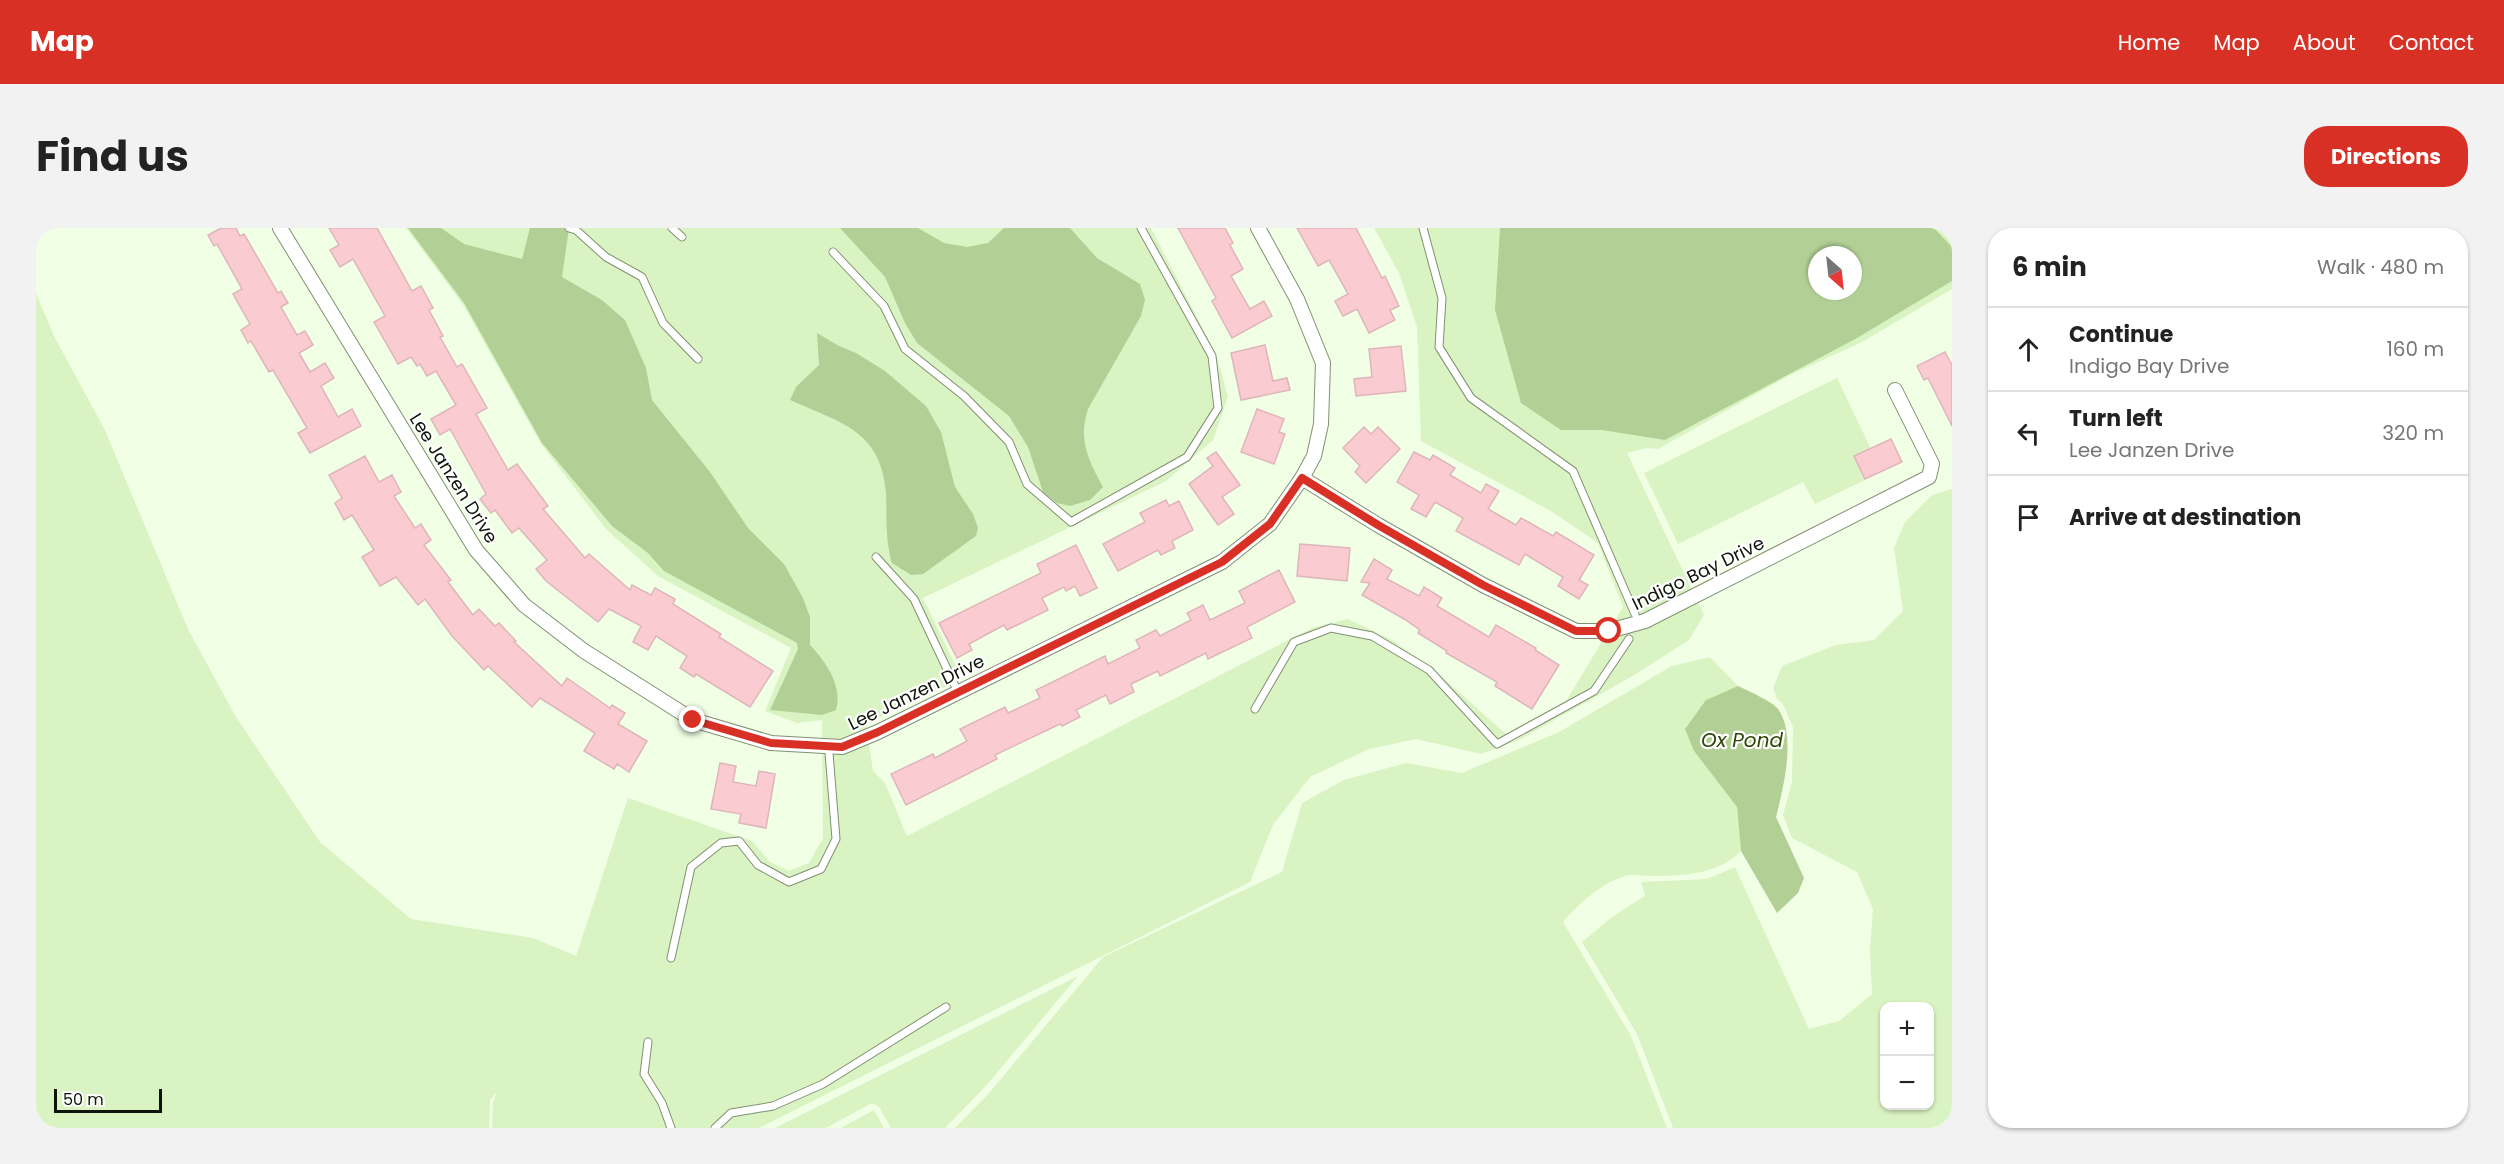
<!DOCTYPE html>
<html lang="en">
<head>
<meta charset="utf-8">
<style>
  :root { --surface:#fff; --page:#f2f2f2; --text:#222; --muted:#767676; --line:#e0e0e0; --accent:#d93025 }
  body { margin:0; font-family:Poppins,sans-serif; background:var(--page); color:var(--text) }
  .controls { position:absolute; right:18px; bottom:18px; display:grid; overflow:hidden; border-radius:12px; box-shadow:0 2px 4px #0004 }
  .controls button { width:54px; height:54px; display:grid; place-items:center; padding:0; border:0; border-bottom:2px solid var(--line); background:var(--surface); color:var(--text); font:30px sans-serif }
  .compass { position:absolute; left:1772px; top:18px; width:54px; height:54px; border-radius:50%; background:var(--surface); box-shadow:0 2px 4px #0004; rotate:153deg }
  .scale { position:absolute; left:18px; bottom:15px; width:108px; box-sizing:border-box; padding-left:6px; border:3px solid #0e1409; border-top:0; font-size:16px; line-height:21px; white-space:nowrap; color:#0e1409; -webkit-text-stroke:4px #fff; paint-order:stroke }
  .stop { position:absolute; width:18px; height:18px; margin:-14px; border:4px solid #d93025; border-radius:50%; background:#fff }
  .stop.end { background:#d93025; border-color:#fff; box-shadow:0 2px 6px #0008 }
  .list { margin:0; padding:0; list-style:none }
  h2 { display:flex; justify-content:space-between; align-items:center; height:78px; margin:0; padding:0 24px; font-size:26px }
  h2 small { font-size:20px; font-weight:400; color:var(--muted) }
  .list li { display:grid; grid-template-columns:39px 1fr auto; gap:18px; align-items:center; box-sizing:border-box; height:84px; padding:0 24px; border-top:2px solid var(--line) }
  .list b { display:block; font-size:22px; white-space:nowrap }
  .list p { margin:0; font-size:20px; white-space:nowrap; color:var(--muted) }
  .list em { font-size:20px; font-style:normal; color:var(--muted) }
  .icon { flex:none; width:33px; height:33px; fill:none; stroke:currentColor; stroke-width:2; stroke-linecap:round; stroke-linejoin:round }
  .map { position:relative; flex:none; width:1916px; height:900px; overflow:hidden; border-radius:24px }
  header { display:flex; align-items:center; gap:36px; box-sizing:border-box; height:84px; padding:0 30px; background:var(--accent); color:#fff }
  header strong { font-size:28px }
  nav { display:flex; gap:33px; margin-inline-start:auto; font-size:21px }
  .intro { display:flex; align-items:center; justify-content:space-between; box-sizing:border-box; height:144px; padding:0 36px }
  h1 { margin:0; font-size:42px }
  .button { padding:15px 27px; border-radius:24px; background:var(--accent); color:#fff; font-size:21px; font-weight:700 }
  main { display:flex; gap:36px; padding:0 36px }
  aside { flex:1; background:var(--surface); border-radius:24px; box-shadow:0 2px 4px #0004 }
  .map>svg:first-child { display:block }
</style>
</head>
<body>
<header>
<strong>Map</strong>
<nav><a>Home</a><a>Map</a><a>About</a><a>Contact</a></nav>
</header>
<div class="intro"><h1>Find us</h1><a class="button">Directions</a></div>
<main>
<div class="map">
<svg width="1916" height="900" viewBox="0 0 1916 900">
  <rect width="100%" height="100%" fill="#f1ffe5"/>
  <g fill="#daf3c3" fill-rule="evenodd">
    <path d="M370,0H1115L1180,126L1192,169L1177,212L1130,253L887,370L926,451L830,496L837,543L849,555L871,608L1276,400L1312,391L1356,412L1398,442L1470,506L1530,473L1587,379L1562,315L1515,283L1385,213L1381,99L1363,45L1338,0H1916V61L1826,114L1754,147L1622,221L1611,220L1591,225L1668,387L1653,412L1600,446L1485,511L1445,526L1380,511L1333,521L1274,549L1237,597L1214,654L723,900H456L457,874L461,864L454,872L453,900H0V65L18,108L69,202L152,401L200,489L284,614L375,691L497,710L540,728L592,570L716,613L734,634L753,643L773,635L787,610L786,492L761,495L729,483L755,420L622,348L571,302L505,216L428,78ZM1781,27H1817V63H1781Z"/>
    <path d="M1801,150L1835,221L1818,229L1829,252L1779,276L1767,254L1642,316L1608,245Z"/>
    <path d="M1916,261V900H1637L1601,806L1546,714L1576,689L1609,668L1605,654L1671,651L1699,639L1773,801L1803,793L1836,766L1834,722L1837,681L1821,644L1756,610L1747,587L1756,554L1757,499L1747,476L1741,471L1737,460L1746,438L1800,417L1838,412L1867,383L1858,320L1869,294L1896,267ZM1848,778H1894V878H1848Z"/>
    <path d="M1674,429L1702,458L1670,472L1658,523L1701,579L1705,623C1682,647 1645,648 1613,648C1607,648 1601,646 1595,647C1571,650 1542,676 1527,694L1595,808L1631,900H919L954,864L1067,729L1246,644L1266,575L1308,552L1370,535L1426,545L1523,504L1636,438Z"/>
    <path d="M1042,748L949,859L909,900H855L843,879L836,875L790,900H739Z"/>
    <path d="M838,882L848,900H805Z"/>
  </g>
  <g fill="#b2d095" fill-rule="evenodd">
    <path d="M372,0H405L428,16L486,31L494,0H533L526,49L566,72L589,92L610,140L616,172L674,244L712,300L748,336L767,370L774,389V417C790,434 807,458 800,482L786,487L734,482L762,421L761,415L628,343L612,325L576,298L506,215L428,75Z"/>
    <path d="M804,0H882L908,15L931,19L952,15L968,0H1034L1061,30L1104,56L1109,72L1105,88L1052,181C1042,211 1052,232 1067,259L1054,272L1034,278L1021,275L1007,264L992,219L973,188L881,115L869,95L849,49Z"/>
    <path d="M1464,0H1898L1916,19V53L1821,110L1629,212L1566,202H1525L1485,175L1459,82ZM1781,27H1817V63H1781Z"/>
    <path d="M781,105L803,118L820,125L849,143L890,178L905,204L919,259L937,286L942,300L940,308L887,346L875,347L856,335C849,312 851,289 850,265C845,202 805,195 754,172L760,159L783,137Z"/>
    <path d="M1702,458C1712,463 1736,473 1742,481C1761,507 1747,561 1740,589L1768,650L1762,665L1741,685L1705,623L1701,579L1658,523L1649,501L1670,472Z"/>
  </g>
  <g fill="#faccd1" stroke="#ddb5ba" stroke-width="1.5">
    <path d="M185,0H200L204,8L208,6L242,65L245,63L252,75L245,79L261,107L269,103L277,117L263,125L274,144L289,135L298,150L285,158L302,189L316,181L325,198L274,225L262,205L271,200L237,142L233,144L215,113L212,115L205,102L214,96L197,66L206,61L181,16L178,18L172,7Z"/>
    <path d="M293,0H341L376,63L385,58L397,80L393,82L407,108L404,109L421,139L426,136L451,180L440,186L472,242L481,236L512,278L507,281L549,330L553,326L594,362L596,357L615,367L619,360L639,371L637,376L685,406L683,409L737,443L714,479L660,446L658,449L644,440L651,428L620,408L612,422L597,414L605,398L573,381L562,394L510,353L500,341L511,332L483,300L476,305L459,282L455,285L444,271L450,266L414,201L404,207L395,191L420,177L400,143L391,148L384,136L381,138L375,129L362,136L338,94L349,88L317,31L304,39L294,22L303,17Z"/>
    <path d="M1142,0H1189L1197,15L1194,17L1207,41L1195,48L1214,81L1228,73L1236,88L1196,110L1176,73L1180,70Z"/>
    <path d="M1261,0H1320L1346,50L1349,48L1363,78L1354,82L1359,92L1333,105L1321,81L1307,88L1299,73L1312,66L1293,32L1282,38Z"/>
    <path d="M1229,117L1237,153L1251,150L1254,162L1205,172L1195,125Z"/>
    <path d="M1365,118L1370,163L1320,168L1318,151L1336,149L1333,121Z"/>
    <path d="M1909,124L1916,137V198L1892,150L1888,152L1881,138Z"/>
    <path d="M1221,181L1248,191L1243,204L1249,206L1238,236L1205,224Z"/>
    <path d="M1328,199L1335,206L1342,199L1364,221L1330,255L1319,244L1324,238L1307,220Z"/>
    <path d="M1855,211L1866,234L1829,251L1818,228Z"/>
    <path d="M1180,224L1204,257L1186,269L1198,286L1182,297L1153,256L1177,238L1171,230Z"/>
    <path d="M1378,224L1394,232L1397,227L1419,240L1414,247L1445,265L1450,256L1463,263L1452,281L1480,297L1485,290L1517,308L1520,304L1558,327L1543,352L1552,357L1543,371L1522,358L1527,349L1489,326L1483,337L1420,303L1427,290L1399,274L1390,289L1375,281L1383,267L1361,254Z"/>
    <path d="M329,228L343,254L356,247L365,264L358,268L379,300L385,296L395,312L388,317L415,352L412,354L437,387L443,381L459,398L463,395L480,413L478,414L526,458L531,450L574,480L576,477L589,485L582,496L611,513L593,544L581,536L578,541L548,523L559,505L504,470L496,479L452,438L448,442L416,408L389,371L382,377L360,349L344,358L326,329L338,322L316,287L308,292L299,275L306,270L293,247Z"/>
    <path d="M1130,272L1133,278L1143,273L1157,302L1136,313L1139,320L1125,327L1122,322L1082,343L1067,316L1109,294L1104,285Z"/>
    <path d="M1264,316L1314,320L1311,353L1261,348Z"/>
    <path d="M1040,317L1061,360L1044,368L1039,358L1030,363L1028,359L1006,370L1012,382L971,402L968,397L933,416L936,422L921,430L903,395L1005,345L1001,336Z"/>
    <path d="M1338,331L1356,342L1351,351L1383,368L1388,359L1406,370L1401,378L1453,409L1460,397L1500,420L1499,422L1523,437L1496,481L1459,458L1461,454L1410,425L1411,423L1382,405L1384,402L1368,391L1326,367L1334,355L1325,354Z"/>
    <path d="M1243,342L1259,374L1211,399L1216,410L1172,431L1170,425L1124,448L1122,443L1095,456L1098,464L1074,476L1070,467L1040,482L1044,489L1026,498L1024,496L959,527L961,531L870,577L855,546L897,526L899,530L931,513L924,501L969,479L972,485L1004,470L1000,462L1069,428L1072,436L1104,420L1100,412L1120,402L1124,408L1155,392L1151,385L1167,377L1174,392L1209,375L1203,363Z"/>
    <path d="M684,535L700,538L697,554L720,558L723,543L739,546L730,600L703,595L705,586L675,581Z"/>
  </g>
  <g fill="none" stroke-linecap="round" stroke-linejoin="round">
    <defs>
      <g id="lane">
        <path d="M533,0L540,2L570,29L606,49L627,95L662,131"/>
        <path d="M636,0L646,9"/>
        <path d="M1387,0L1406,70L1403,119L1435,170L1537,243L1599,386"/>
        <path d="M797,24L848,78L869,121L928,168L973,214L991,256L1035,294L1151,229L1182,180L1176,128L1105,0"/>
        <path d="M840,329L878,371L920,460"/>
        <path d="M1219,481L1258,414L1295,400L1336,408L1393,442L1461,516L1558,463L1593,411"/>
        <path d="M635,730L655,639L685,615L703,613L722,637L753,654L785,641L800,611L793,525"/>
        <path d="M612,814L608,846L626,875L635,900"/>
        <path d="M679,900L695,885L737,878L787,856L910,779"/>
      </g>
      <g id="street">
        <path d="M244,0L440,322L488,377L548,423L657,492L735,515L806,519L842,504L1186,334L1234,296L1266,250L1278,228L1285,196L1287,135L1261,71L1222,0"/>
        <path d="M1266,250L1342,297L1447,357L1540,403H1573L1609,393L1893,249L1896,236L1859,162"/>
      </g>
    </defs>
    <use href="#lane" stroke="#819073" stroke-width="9"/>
    <use href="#street" stroke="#819073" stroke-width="16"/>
    <use href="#lane" stroke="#fff" stroke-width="7"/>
    <use href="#street" stroke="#fff" stroke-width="14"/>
  </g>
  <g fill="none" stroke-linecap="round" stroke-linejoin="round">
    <path stroke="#d93025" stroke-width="8" d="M657,492L735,515L806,519L842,504L1186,334L1234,296L1266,250L1342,297L1447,357L1540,403H1573"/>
  </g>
  <g text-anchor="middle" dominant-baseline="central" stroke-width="4.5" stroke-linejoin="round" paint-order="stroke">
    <g font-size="18" fill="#0e1409" stroke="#fff">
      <text transform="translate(418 250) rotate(58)">Lee Janzen Drive</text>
      <text transform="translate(1662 345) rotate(-26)">Indigo Bay Drive</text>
      <text transform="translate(880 464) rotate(-26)">Lee Janzen Drive</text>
    </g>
    <g font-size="20" font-style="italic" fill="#2d4807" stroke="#fff">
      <text x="1706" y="512">Ox Pond</text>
    </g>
  </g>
</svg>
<div class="controls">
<button>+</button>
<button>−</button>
</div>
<svg class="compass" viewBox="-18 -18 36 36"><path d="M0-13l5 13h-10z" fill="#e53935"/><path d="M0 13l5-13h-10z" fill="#767676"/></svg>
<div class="scale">50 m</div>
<div class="stop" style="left:1573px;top:403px"></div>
<div class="stop end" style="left:657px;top:492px"></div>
</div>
<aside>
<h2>6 min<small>Walk · 480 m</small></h2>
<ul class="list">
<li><svg class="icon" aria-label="ahead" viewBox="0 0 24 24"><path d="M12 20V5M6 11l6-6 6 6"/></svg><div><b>Continue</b><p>Indigo Bay Drive</p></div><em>160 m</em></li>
<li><svg class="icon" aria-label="left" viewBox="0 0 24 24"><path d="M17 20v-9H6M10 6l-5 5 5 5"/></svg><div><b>Turn left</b><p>Lee Janzen Drive</p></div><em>320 m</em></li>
<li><svg class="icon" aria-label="arrive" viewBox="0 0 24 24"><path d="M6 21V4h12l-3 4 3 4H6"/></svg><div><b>Arrive at destination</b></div></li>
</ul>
</aside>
</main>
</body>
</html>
